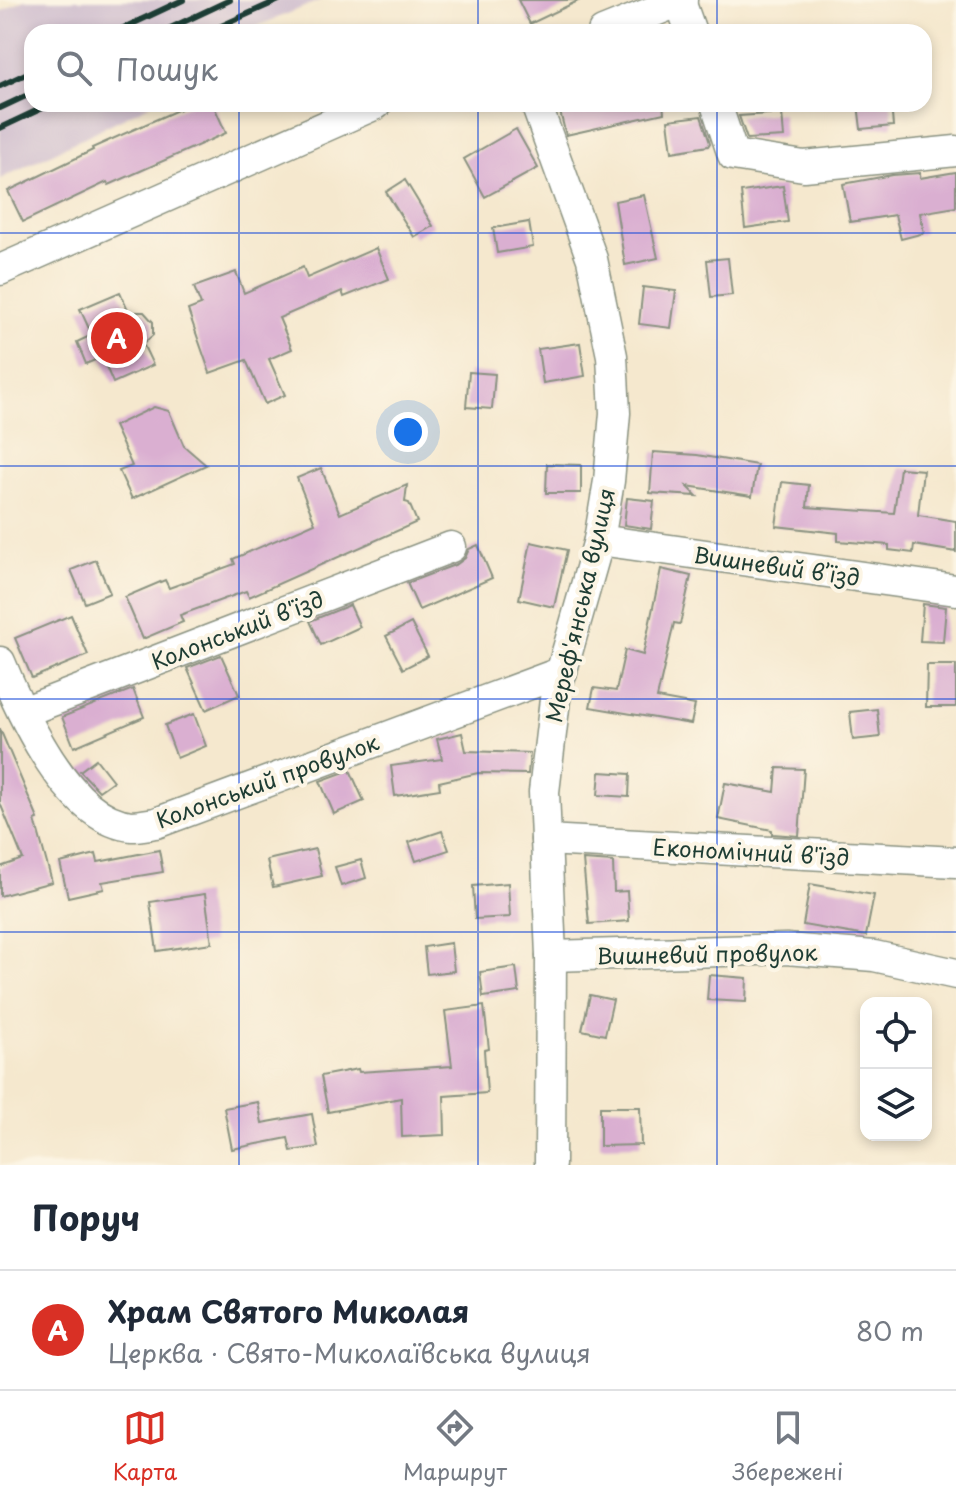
<!DOCTYPE html>
<html lang="uk">
<head>
<meta charset="utf-8">
<style>
  :root { --surface:#fff; --page:#f6f6f7; --text:#1f2937; --muted:#747a83; --line:#e0e1e3; --accent:#d93025 }
  body { margin:0; font-family:"Playpen Sans",sans-serif; background:var(--page); color:var(--text) }
  .controls { position:absolute; right:24px; bottom:24px; display:grid; overflow:hidden; border-radius:16px; box-shadow:0 4px 12px #0003 }
  .controls button { width:72px; height:72px; display:grid; place-items:center; padding:0; border:0; border-bottom:2px solid var(--line); background:var(--surface); color:var(--text); font:40px sans-serif }
  .you { position:absolute; left:408px; top:432px; width:28px; height:28px; margin:-20px; border:6px solid #fff; border-radius:50%; background:#1a73e8; box-shadow:0 0 0 12px #1a73e833 }
  .badge { display:grid; place-items:center; width:52px; height:52px; border-radius:50%; background:var(--accent); color:#fff; font-size:26px; font-weight:700 }
  .pin { position:absolute; translate:-50% -50%; border:4px solid #fff; box-shadow:0 2px 8px #0006 }
  .list { margin:0; padding:0; list-style:none }
  h2 { display:flex; justify-content:space-between; align-items:center; height:104px; margin:0; padding:0 32px; font-size:34px }
  h2 small { font-size:26px; font-weight:400; color:var(--muted) }
  .list li { display:grid; grid-template-columns:52px 1fr auto; gap:24px; align-items:center; box-sizing:border-box; height:120px; padding:0 32px; border-top:2px solid var(--line) }
  .list b { display:block; font-size:30px; white-space:nowrap }
  .list p { margin:0; font-size:26px; white-space:nowrap; color:var(--muted) }
  .list em { font-size:26px; font-style:normal; color:var(--muted) }
  .icon { flex:none; width:44px; height:44px; fill:none; stroke:currentColor; stroke-width:2; stroke-linecap:round; stroke-linejoin:round }
  .map { position:relative; flex:none; width:956px; height:1165px; overflow:hidden }
  .search { position:absolute; background:var(--surface); box-shadow:0 4px 12px #0003; left:24px; right:24px; top:24px; height:88px; display:flex; align-items:center; gap:20px; box-sizing:border-box; padding:0 28px; border-radius:24px; color:var(--muted); font-size:30px }
  .sheet { height:224px; background:var(--surface) }
  nav { display:flex; justify-content:space-around; align-items:center; box-sizing:border-box; height:112px; border-top:2px solid var(--line); background:var(--surface); font-size:22px; color:var(--muted) }
  nav a { display:grid; justify-items:center; gap:4px }
  nav .on { color:var(--accent) }
  .map>svg:first-child { display:block }
</style>
</head>
<body>
<div class="map">
<svg width="956" height="1165" viewBox="0 0 956 1165">
  <rect width="100%" height="100%" fill="#fcf5e5"/>
  <filter id="ink" filterUnits="userSpaceOnUse"><feTurbulence type="fractalNoise" baseFrequency=".0125" numOctaves="2"/><feDisplacementMap in="SourceGraphic" scale="16" xChannelSelector="R" yChannelSelector="G"/><feConvolveMatrix kernelMatrix="1 2 1 2 8 2 1 2 1" color-interpolation-filters="sRGB"/></filter>
  <filter id="wash" filterUnits="userSpaceOnUse"><feTurbulence type="fractalNoise" baseFrequency=".006" numOctaves="4" result="noise"/><feDisplacementMap in="SourceGraphic" scale="32" xChannelSelector="R" yChannelSelector="G"/><feGaussianBlur stdDeviation="1.8" result="paint"/><feColorMatrix in="noise" values="0 0 0 0 0 0 0 0 0 0 0 0 0 0 0 0 0 1.4 0 .05"/><feComposite in="paint" operator="in"/></filter>
  <g filter="url(#wash)">
    <rect width="100%" height="100%" fill="#f5e8ce"/>
    <path fill="#cfbdce" d="M25,0H321L243,32H32V104H151L0,179V12Z"/>
    <g id="blocks">
      <g fill="#daafd1">
        <path d="M518,0H580L530,24Z"/>
        <path d="M191,104H213L226,133L109,185L107,182L23,222L8,191L93,150L92,148Z"/>
        <path d="M558,104H663L664,113L566,135Z"/>
        <path d="M858,104H891L893,126L861,129Z"/>
        <path d="M782,113L784,137L747,139L739,116Z"/>
        <path d="M701,116L710,143L708,146L672,152L668,120Z"/>
        <path d="M516,129L538,168L485,197L464,159Z"/>
        <path d="M956,172V207L920,213L924,233L901,239L895,215L850,222L843,184L892,175L920,173V178Z"/>
        <path d="M405,180L433,226L414,237L386,192Z"/>
        <path d="M783,186L788,222L745,228L741,192Z"/>
        <path d="M644,195L658,258L625,265L615,201Z"/>
        <path d="M529,222L533,247L497,253L493,228Z"/>
        <path d="M376,248L389,279L344,297L342,291L279,318L292,349L269,359L285,395L265,404L246,360L210,373L188,310L201,305L194,287L236,272L244,293L303,267L307,278Z"/>
        <path d="M728,258L732,295L711,297L707,260Z"/>
        <path d="M643,287L676,291L671,328L639,324Z"/>
        <path d="M120,292L129,312H144L153,322V335L143,344L153,365L113,383L102,357L86,364L77,342L92,335L80,309Z"/>
        <path d="M580,343L585,376L543,383L538,349Z"/>
        <path d="M469,372L495,374L492,409L466,407Z"/>
        <path d="M154,407L169,411L184,446L206,465L132,499L119,471L132,466L114,426Z"/>
        <path d="M653,452L697,455L757,465L752,496L687,486L697,496L650,493Z"/>
        <path d="M547,464L581,465V493H546Z"/>
        <path d="M321,468L340,514L407,485L405,502L409,503L417,522L249,597L246,591L180,615L183,622L143,639L125,597L165,580L169,588L235,564L233,559L315,523L297,478Z"/>
        <path d="M900,468L923,470L918,515L956,521V552L914,545L913,553L889,550V545L838,541V533L776,526L782,482L809,485L807,507L894,513Z"/>
        <path d="M627,498L654,501L651,529L624,525Z"/>
        <path d="M531,542L567,550L554,607L519,599Z"/>
        <path d="M478,545L492,578L419,610L407,583L457,564L465,558L469,549Z"/>
        <path d="M96,560L110,593L85,603L71,570Z"/>
        <path d="M661,569L691,576L680,624L674,623L657,698L695,705L691,724L590,707L594,688L616,691L625,650L643,655Z"/>
        <path d="M923,604L946,607L943,642L920,641Z"/>
        <path d="M350,605L360,627L321,645L310,621Z"/>
        <path d="M71,615L88,655L32,678L15,638Z"/>
        <path d="M411,623L428,656L403,669L386,636Z"/>
        <path d="M221,655L239,695L206,710L187,668Z"/>
        <path d="M927,665H956V707H926Z"/>
        <path d="M133,689L144,717L74,747L62,717Z"/>
        <path d="M877,709L880,737L853,740L850,712Z"/>
        <path d="M194,714L206,746L177,758L165,725Z"/>
        <path d="M0,729L38,819L35,820L52,882L0,896V867L23,859L0,803Z"/>
        <path d="M462,733L466,751L530,753L528,774L478,773L439,782L440,789L395,796L391,766L442,759L437,739Z"/>
        <path d="M96,759L113,781L99,791L80,771Z"/>
        <path d="M777,768L804,769L799,836L772,834V830L718,819L725,783L775,792Z"/>
        <path d="M350,770L364,801L334,814L320,781Z"/>
        <path d="M600,772L630,774L629,797L598,795Z"/>
        <path d="M442,831L449,850L416,861L409,842Z"/>
        <path d="M315,849L322,876L273,887L267,860Z"/>
        <path d="M159,850L163,872L102,882L104,889L68,897L60,863L96,854L98,862Z"/>
        <path d="M361,860L366,878L341,886L335,867Z"/>
        <path d="M583,860L613,862L614,892L627,891L629,921L589,924Z"/>
        <path d="M508,883L510,917L475,919L473,886Z"/>
        <path d="M810,884L874,895L866,936L803,925Z"/>
        <path d="M205,894L212,943L157,951L150,902Z"/>
        <path d="M451,943L454,971L427,974L424,947Z"/>
        <path d="M516,967L519,992L483,997L480,972Z"/>
        <path d="M709,975L747,978L746,1002L707,1000Z"/>
        <path d="M590,995L613,1000L605,1035L582,1030Z"/>
        <path d="M484,1006L489,1049L484,1050L487,1093L444,1096L445,1135L402,1137L401,1098L328,1112L321,1076L358,1069L359,1072L452,1066L445,1011Z"/>
        <path d="M258,1102L262,1123L312,1114L318,1147L291,1151L288,1138L232,1149L224,1108Z"/>
        <path d="M600,1107H640L641,1145L600,1146Z"/>
      </g>
    </g>
  </g>
  <g filter="url(#ink)">
    <use href="#blocks" fill-opacity="0" stroke="#8a9281" stroke-width="2"/>
    <g fill="none" stroke-linecap="round" stroke-linejoin="round">
      <defs>
        <g id="street">
          <path d="M680,1L691,32"/>
          <path d="M603,32L682,0"/>
          <path d="M536,104L592,259L612,356L615,413L609,481L599,540L556,691L544,792L551,956L550,1165"/>
          <path d="M716,104L733,155L804,166L956,151"/>
          <path d="M0,270L376,104"/>
          <path d="M599,540L956,590"/>
          <path d="M0,662C21,713 69,821 132,826C139,826 149,824 156,823L562,672"/>
          <path d="M23,712L451,547"/>
          <path d="M546,840L956,862"/>
          <path d="M551,956L786,949L874,956L956,974"/>
        </g>
      </defs>
      <use href="#street" stroke="#8a9281" stroke-width="33"/>
      <use href="#street" stroke="#fff" stroke-width="30"/>
      <g stroke="#1f3d34" stroke-width="6">
        <path d="M115,32L183,0"/>
        <path d="M162,32L230,0"/>
        <path d="M208,32L279,0"/>
        <path d="M0,86L32,71"/>
        <path d="M0,108L32,93"/>
        <path d="M0,128L51,104"/>
      </g>
    </g>
  </g>
  <path fill="none" stroke="#1d4ed8" stroke-width="2" stroke-opacity="0.55" d="M239,0V32M478,0V32M717,0V32M239,104V1165M478,104V1165M717,104V1165M0,233H956M0,466H956M0,699H956M0,932H956"/>
  <g text-anchor="middle" dominant-baseline="central" stroke-width="8" stroke-linejoin="round" paint-order="stroke">
    <g font-size="22" fill="#1f3d34" stroke="#fcf5e5">
      <text transform="translate(777 565) rotate(8)">Вишневий в’їзд</text>
      <text transform="translate(579 605) rotate(-77)">Мереф'янська вулиця</text>
      <text transform="translate(237 629) rotate(-21)">Колонський в'їзд</text>
      <text transform="translate(267 780) rotate(-20)">Колонський провулок</text>
      <text transform="translate(751 851) rotate(3)">Економічний в'їзд</text>
      <text transform="translate(707 953) rotate(-1)">Вишневий провулок</text>
    </g>
  </g>
</svg>
<div class="controls">
<button><svg class="icon" aria-label="locate" viewBox="0 0 24 24"><circle cx="12" cy="12" r="6"/><path d="M12 2v4M12 18v4M2 12h4M18 12h4"/></svg></button>
<button><svg class="icon" aria-label="layers" viewBox="0 0 24 24"><path d="M12 4l9 5-9 5-9-5zM3 14l9 5 9-5"/></svg></button>
</div>
<div class="you"></div>
<div class="pin badge" style="left:117px;top:338px">A</div>
<div class="search"><svg class="icon" aria-label="search" viewBox="0 0 24 24"><circle cx="10" cy="10" r="6"/><path d="M15 15l6 6"/></svg>Пошук</div>
</div>
<section class="sheet">
<h2>Поруч<small></small></h2>
<ul class="list">
<li><span class="badge">A</span><div><b>Храм Святого Миколая</b><p>Церква · Свято-Миколаївська вулиця</p></div><em>80 m</em></li>
</ul>
</section>
<nav>
<a class="on"><svg class="icon" aria-label="map" viewBox="0 0 24 24"><path d="M3 6l6-2 6 2 6-2v14l-6 2-6-2-6 2zM9 4v14M15 6v14"/></svg>Карта</a>
<a><svg class="icon" aria-label="directions" viewBox="0 0 24 24"><path d="M12 3l9 9-9 9-9-9zM9 14v-3h6M13 9l2 2-2 2"/></svg>Маршрут</a>
<a><svg class="icon" aria-label="saved" viewBox="0 0 24 24"><path d="M7 4h10v16l-5-4-5 4z"/></svg>Збережені</a>
</nav>
</body>
</html>
